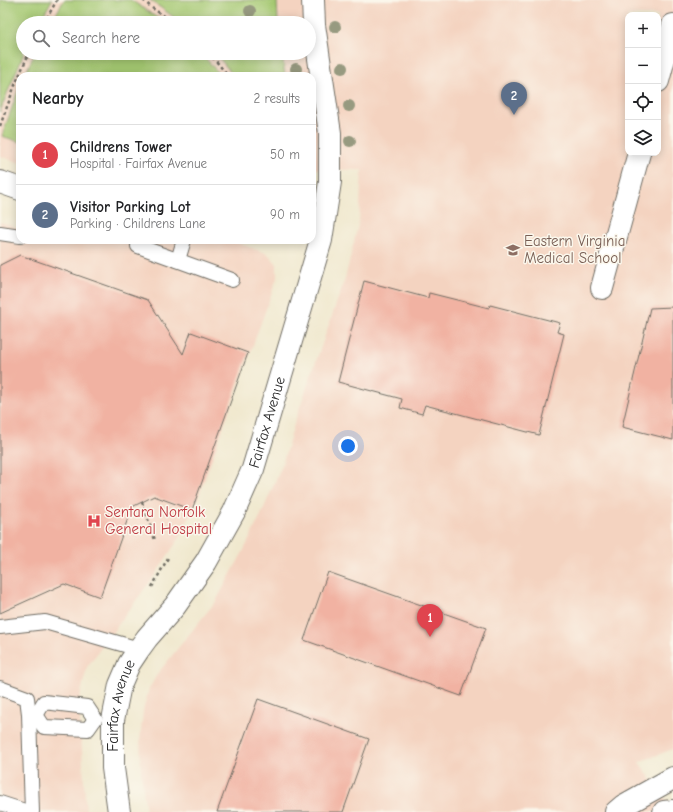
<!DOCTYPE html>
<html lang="en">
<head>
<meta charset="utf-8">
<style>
  :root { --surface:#fff; --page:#f6f6f6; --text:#202124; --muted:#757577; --line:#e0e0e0; --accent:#c8321e }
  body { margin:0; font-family:"Comic Neue",sans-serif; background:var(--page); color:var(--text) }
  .controls { position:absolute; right:12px; top:12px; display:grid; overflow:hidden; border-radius:8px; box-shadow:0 2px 10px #0003 }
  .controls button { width:36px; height:36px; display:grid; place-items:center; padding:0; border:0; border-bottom:1px solid var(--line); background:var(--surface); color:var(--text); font:20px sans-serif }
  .you { position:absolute; left:348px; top:446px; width:14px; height:14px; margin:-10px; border:3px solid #fff; border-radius:50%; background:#1a73e8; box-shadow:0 0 0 6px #1a73e833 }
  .badge { display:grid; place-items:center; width:26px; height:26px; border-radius:50%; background:var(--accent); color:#fff; font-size:13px; font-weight:700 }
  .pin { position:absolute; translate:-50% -33px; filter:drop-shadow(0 1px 2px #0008) }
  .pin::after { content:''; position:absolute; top:21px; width:14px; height:12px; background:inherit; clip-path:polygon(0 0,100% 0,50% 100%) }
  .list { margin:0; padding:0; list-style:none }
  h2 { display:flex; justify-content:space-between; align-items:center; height:52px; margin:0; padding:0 16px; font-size:17px }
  h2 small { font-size:13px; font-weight:400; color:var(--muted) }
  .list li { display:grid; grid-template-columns:26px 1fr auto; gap:12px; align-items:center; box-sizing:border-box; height:60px; padding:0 16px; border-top:1px solid var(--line) }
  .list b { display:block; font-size:15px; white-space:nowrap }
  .list p { margin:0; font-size:13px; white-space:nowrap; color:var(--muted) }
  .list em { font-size:13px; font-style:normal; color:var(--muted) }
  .icon { flex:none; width:22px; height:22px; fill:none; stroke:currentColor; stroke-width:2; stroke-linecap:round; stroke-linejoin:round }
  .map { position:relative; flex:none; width:673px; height:812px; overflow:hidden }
  .search { position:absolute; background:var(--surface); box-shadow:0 2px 10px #0003; left:16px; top:16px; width:300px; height:44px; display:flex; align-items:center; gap:10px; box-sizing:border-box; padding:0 14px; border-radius:22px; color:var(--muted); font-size:15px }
  .panel { position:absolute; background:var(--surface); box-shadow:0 2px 10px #0003; left:16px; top:72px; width:300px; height:172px; border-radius:12px }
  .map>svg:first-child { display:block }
</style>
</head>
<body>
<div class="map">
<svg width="673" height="812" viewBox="0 0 673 812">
  <rect width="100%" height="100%" fill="#fbf7ec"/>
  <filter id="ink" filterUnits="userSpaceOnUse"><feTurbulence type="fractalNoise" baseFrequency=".025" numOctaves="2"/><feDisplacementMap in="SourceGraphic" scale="8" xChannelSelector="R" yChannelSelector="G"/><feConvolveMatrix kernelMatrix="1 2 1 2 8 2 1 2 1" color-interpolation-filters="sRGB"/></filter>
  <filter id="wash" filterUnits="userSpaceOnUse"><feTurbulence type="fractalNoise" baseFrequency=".012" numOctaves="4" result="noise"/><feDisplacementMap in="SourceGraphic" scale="16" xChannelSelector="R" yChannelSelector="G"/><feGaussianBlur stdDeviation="0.9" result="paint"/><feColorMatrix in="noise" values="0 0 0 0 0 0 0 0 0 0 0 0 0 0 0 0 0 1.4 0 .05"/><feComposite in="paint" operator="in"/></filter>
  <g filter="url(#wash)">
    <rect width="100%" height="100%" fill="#f0e8ce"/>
    <g fill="#f4d3c0" fill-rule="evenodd">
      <path d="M0,0H673V749L639,762L673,810V812H146L141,772L140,740L143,711L149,689L158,673L216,601L244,550L261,515L281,468L295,421L345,279L359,221L362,170L312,169V76H20V163L0,156ZM628,15H658V153H628ZM23,23H309V53H23Z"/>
      <path d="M0,222L20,229V240H50L67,246L92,240H230L268,254L277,264V278L197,501L178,540L157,572L87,667L79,702L86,812H0Z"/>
    </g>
    <g fill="#a4c871" stroke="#687a4e">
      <path d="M0,0H52L39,23H23V53H24L6,96L0,112Z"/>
      <path d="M64,0H131L165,23H51Z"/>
      <path d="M150,0H277L278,23H182Z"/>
      <path d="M35,53H201L221,76H24Z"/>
      <path d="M215,53H282L285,76H234Z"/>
      <path d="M20,85V142L2,136Z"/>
    </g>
    <g id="blocks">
      <g fill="#f1b2a2">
        <path d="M20,255L148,300L183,354L191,332L248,353L192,510L154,496L132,507L100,597L64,584L0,613V265Z"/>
        <path d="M364,281L428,298L429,293L489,308L490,305L560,323L557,332L564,334L539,435L425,405L422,414L400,408L402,399L338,382Z"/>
        <path d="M673,307V440L622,427L650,308Z"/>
        <path d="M328,572L486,628L461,696L304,640Z"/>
        <path d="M258,699L369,739L343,812H217Z"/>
      </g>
    </g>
  </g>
  <g filter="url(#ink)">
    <use href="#blocks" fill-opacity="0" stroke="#706d64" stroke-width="1"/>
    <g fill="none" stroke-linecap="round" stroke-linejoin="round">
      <defs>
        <g id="service">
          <path d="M0,233L20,236"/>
          <path d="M138,246L232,280"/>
          <path d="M178,260L184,240"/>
          <path d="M0,627L45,622L139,649"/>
          <path d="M0,688L27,698L29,714L32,812"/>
          <path d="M36,715L44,702L87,707L95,719"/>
          <path d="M36,715L44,727L88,729L95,719"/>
          <path d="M0,803L28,812"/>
        </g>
        <g id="minor">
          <path d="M658,81L673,25"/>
          <path d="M0,182L20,189"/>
          <path d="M602,288L639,153"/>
          <path id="s1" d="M119,812L113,768V720L120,685L129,664L139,649L147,638L175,606L206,562L234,512L253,469L321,240L330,182V133L314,25L313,0"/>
          <path d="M616,812L623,806L673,778"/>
          <path d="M664,812L673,811"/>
        </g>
      </defs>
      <use href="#service" stroke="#706d64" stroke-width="16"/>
      <use href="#minor" stroke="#706d64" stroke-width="24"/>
      <g stroke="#706d64" stroke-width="2.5" stroke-dasharray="3 3" stroke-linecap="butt">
        <path d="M143,0L152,8L175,23"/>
        <path d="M44,23L57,0"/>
        <path d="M208,53L216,61L228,76"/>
        <path d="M0,126L15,85L29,53"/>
        <path d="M142,502L155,540"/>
        <path d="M152,587L169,556"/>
      </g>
      <use href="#service" stroke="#fff" stroke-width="14"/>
      <use href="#minor" stroke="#fff" stroke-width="22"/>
    </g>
    <g fill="#979a80">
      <circle cx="250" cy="11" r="6"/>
      <circle cx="335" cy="27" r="6"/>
      <circle cx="342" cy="68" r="6"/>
      <circle cx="296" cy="69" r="6"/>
      <circle cx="349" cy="106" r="6"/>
      <circle cx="350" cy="141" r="6"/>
    </g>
  </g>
  <defs>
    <symbol id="university-bare" viewBox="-9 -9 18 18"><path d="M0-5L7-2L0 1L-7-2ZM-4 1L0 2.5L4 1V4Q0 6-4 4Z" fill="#8d6e63" stroke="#fbf7ec" stroke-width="2.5" paint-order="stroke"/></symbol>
    <symbol id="hospital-bare" viewBox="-9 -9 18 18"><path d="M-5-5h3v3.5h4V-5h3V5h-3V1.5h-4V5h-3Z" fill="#e0444e" stroke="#fbf7ec" stroke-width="2.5" paint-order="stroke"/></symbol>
  </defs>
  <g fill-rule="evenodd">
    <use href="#university-bare" x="503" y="240" width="20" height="20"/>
    <use href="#hospital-bare" x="84" y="511" width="20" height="20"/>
  </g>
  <g text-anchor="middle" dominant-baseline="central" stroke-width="3" stroke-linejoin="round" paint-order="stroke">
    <g font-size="15" fill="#785e54" stroke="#fbf7ec" text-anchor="start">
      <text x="524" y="241">Eastern Virginia<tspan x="524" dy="17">Medical School</tspan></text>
    </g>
    <g font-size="15" fill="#2b2b2b" stroke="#fbf7ec">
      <text stroke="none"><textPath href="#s1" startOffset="432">Fairfax Avenue</textPath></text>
      <text stroke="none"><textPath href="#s1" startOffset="108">Fairfax Avenue</textPath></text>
    </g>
    <g font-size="15" fill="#be3a42" stroke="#fbf7ec" text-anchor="start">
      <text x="105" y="512">Sentara Norfolk<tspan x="105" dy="17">General Hospital</tspan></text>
    </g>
  </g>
</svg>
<div class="controls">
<button>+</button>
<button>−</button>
<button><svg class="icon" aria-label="locate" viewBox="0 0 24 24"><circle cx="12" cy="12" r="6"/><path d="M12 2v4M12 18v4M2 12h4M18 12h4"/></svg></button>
<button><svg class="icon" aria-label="layers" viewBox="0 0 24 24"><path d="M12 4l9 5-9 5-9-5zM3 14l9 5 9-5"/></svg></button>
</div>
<div class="you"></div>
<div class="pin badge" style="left:430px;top:637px;background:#e0444e">1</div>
<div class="pin badge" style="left:514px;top:115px;background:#5c6f8a">2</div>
<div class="search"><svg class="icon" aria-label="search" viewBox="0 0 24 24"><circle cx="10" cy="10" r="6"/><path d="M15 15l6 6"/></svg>Search here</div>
<section class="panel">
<h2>Nearby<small>2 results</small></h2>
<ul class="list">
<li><span class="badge" style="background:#e0444e">1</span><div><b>Childrens Tower</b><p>Hospital · Fairfax Avenue</p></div><em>50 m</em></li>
<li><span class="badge" style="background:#5c6f8a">2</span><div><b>Visitor Parking Lot</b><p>Parking · Childrens Lane</p></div><em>90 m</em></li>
</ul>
</section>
</div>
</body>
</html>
